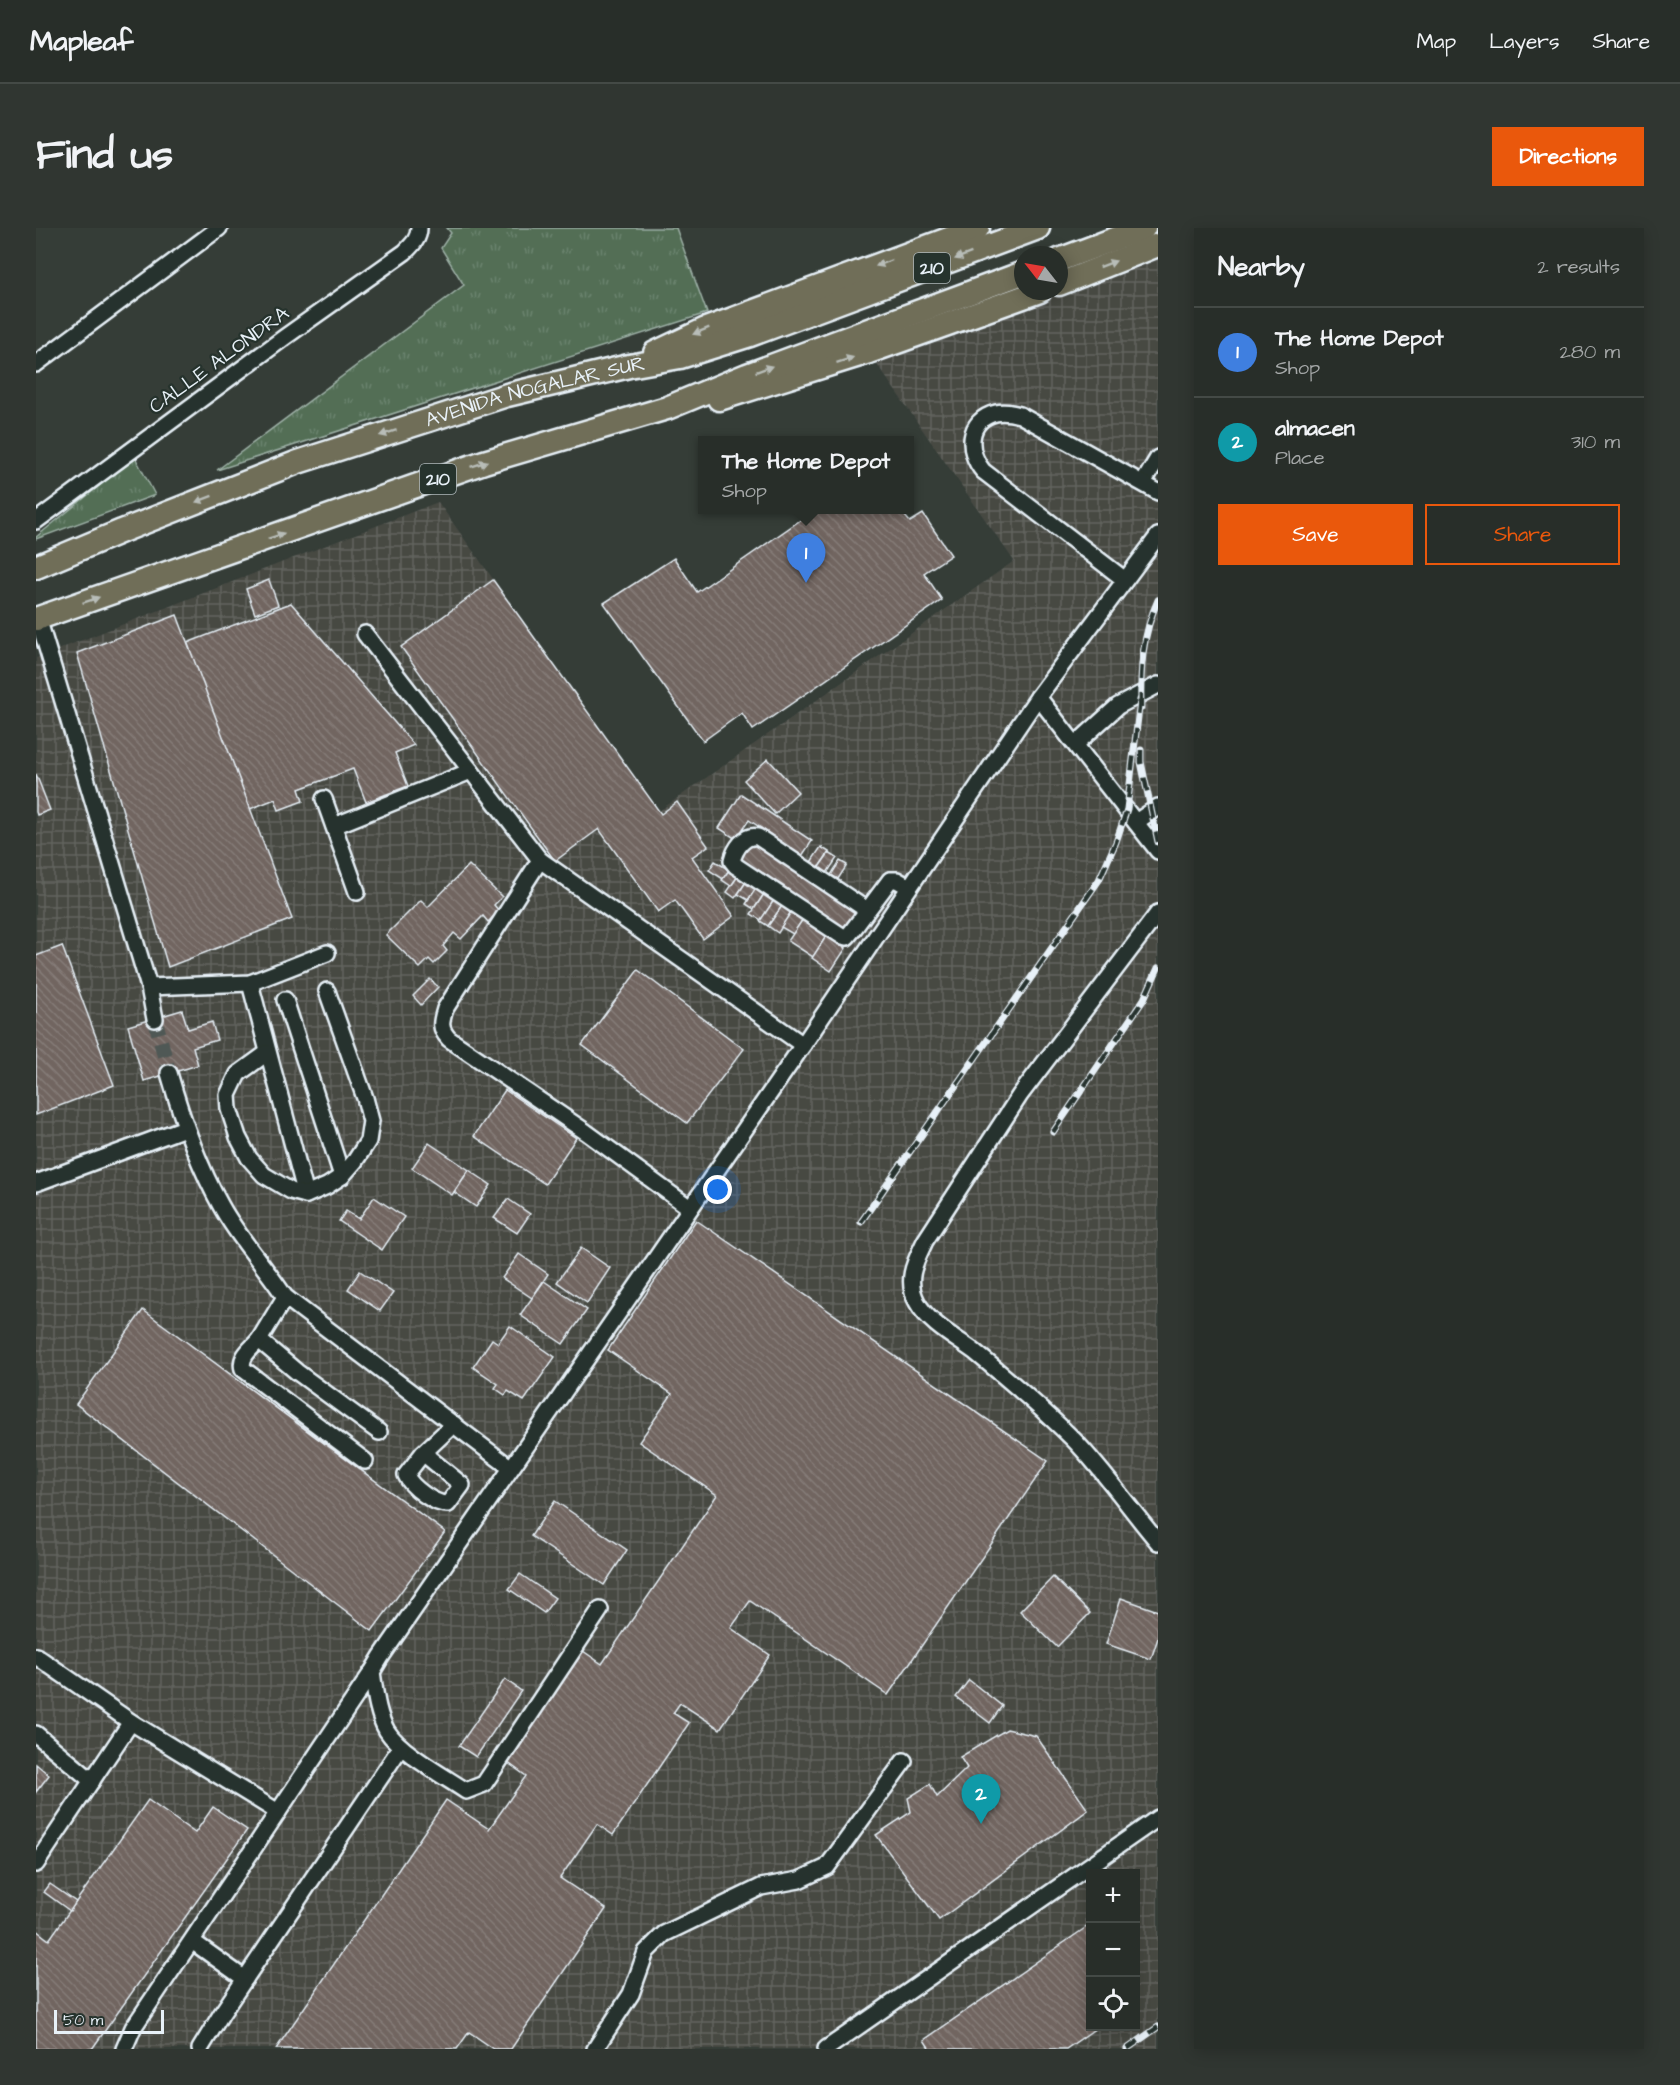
<!DOCTYPE html>
<html lang="en">
<head>
<meta charset="utf-8">
<style>
  :root { --surface:#282e29; --page:#303631; --text:#f1f3f6; --muted:#a5a8a8; --line:#444a46; --accent:#ea580c }
  body { margin:0; font-family:"Architects Daughter",sans-serif; background:var(--page); color:var(--text) }
  .controls { position:absolute; right:18px; bottom:18px; display:grid; overflow:hidden; border-radius:0px; box-shadow:0 3px 15px #0003 }
  .controls button { width:54px; height:54px; display:grid; place-items:center; padding:0; border:0; border-bottom:2px solid var(--line); background:var(--surface); color:var(--text); font:30px sans-serif }
  .compass { position:absolute; left:978px; top:18px; width:54px; height:54px; border-radius:50%; background:var(--surface); box-shadow:0 3px 15px #0003; rotate:301deg }
  .scale { position:absolute; left:18px; bottom:15px; width:110px; box-sizing:border-box; padding-left:6px; border:3px solid #e8f1f8; border-top:0; font-size:16px; line-height:21px; white-space:nowrap; color:#e8f1f8; -webkit-text-stroke:4px #26332d; paint-order:stroke }
  .you { position:absolute; left:682px; top:962px; width:21px; height:21px; margin:-15px; border:4px solid #fff; border-radius:50%; background:#1a73e8; box-shadow:0 0 0 9px #1a73e833 }
  .badge { display:grid; place-items:center; width:39px; height:39px; border-radius:50%; background:var(--accent); color:#fff; font-size:20px; font-weight:700 }
  .pin { position:absolute; translate:-50% -50px; filter:drop-shadow(0 2px 3px #0008) }
  .pin::after { content:''; position:absolute; top:32px; width:21px; height:18px; background:inherit; clip-path:polygon(0 0,100% 0,50% 100%) }
  .popup { position:absolute; left:662px; top:208px; width:216px; height:78px; box-sizing:border-box; display:grid; place-content:center; border-radius:0px; background:var(--surface); filter:drop-shadow(0 2px 4px #0005); font-size:20px; white-space:nowrap; color:var(--muted) }
  .popup b { font-size:22px; color:var(--text) }
  .popup::after { content:''; position:absolute; left:50%; top:100%; margin-left:-12px; border:12px solid transparent; border-top-color:var(--surface) }
  .list { margin:0; padding:0; list-style:none }
  h2 { display:flex; justify-content:space-between; align-items:center; height:78px; margin:0; padding:0 24px; font-size:26px }
  h2 small { font-size:20px; font-weight:400; color:var(--muted) }
  .list li { display:grid; grid-template-columns:39px 1fr auto; gap:18px; align-items:center; box-sizing:border-box; height:90px; padding:0 24px; border-top:2px solid var(--line) }
  .list b { display:block; font-size:22px; white-space:nowrap }
  .list p { margin:0; font-size:20px; white-space:nowrap; color:var(--muted) }
  .list em { font-size:20px; font-style:normal; color:var(--muted) }
  .actions { display:flex; gap:12px; padding:18px 24px }
  .actions a { flex:1; padding:14px 0; border:2px solid var(--accent); border-radius:0px; text-align:center; font-size:21px; color:var(--accent) }
  .actions .main { background:var(--accent); color:#fff }
  .icon { flex:none; width:33px; height:33px; fill:none; stroke:currentColor; stroke-width:2; stroke-linecap:round; stroke-linejoin:round }
  .map { position:relative; flex:none; width:1122px; height:1821px; overflow:hidden; border-radius:0px }
  header { display:flex; align-items:center; gap:36px; box-sizing:border-box; height:84px; padding:0 30px; background:var(--surface); border-bottom:2px solid var(--line) }
  header strong { font-size:28px }
  nav { display:flex; gap:33px; margin-inline-start:auto; font-size:21px }
  .intro { display:flex; align-items:center; justify-content:space-between; box-sizing:border-box; height:144px; padding:0 36px }
  h1 { margin:0; font-size:42px }
  .button { padding:15px 27px; border-radius:0px; background:var(--accent); color:#fff; font-size:21px; font-weight:700 }
  main { display:flex; gap:36px; padding:0 36px }
  aside { flex:1; background:var(--surface); border-radius:0px; box-shadow:0 3px 15px #0003 }
  .map>svg:first-child { display:block }
</style>
</head>
<body>
<header>
<strong>Mapleaf</strong>
<nav><a>Map</a><a>Layers</a><a>Share</a></nav>
</header>
<div class="intro"><h1>Find us</h1><a class="button">Directions</a></div>
<main>
<div class="map">
<svg width="1122" height="1821" viewBox="0 0 1122 1821">
  <defs>
    <pattern id="industrial-grid" width="8" height="8" patternUnits="userSpaceOnUse" patternTransform="scale(1.5)"><rect width="8" height="8" fill="#474943"/><path d="M0 4h8M4 0v8" fill="none" stroke="#62645f"/></pattern>
    <pattern id="park-tufts" width="24" height="20" patternUnits="userSpaceOnUse" patternTransform="scale(1.5)"><rect width="24" height="20" fill="#526e55"/><path d="M3 7l-1-3M5 7V3M7 7l1-3M15 17l-1-3M17 17v-4M19 17l1-3" fill="none" stroke="#6b836e"/></pattern>
    <pattern id="building-back-hatch" width="6" height="6" patternUnits="userSpaceOnUse" patternTransform="scale(1.5)"><rect width="6" height="6" fill="#716560"/><path d="M-1 5l2 2M0 0l6 6M5-1l2 2" fill="none" stroke="#857c78"/></pattern>
  </defs>
  <rect width="100%" height="100%" fill="#353d37"/>
  <filter id="ink" filterUnits="userSpaceOnUse"><feTurbulence type="fractalNoise" baseFrequency=".0167" numOctaves="2"/><feDisplacementMap in="SourceGraphic" scale="12" xChannelSelector="R" yChannelSelector="G"/><feConvolveMatrix kernelMatrix="1 2 1 2 8 2 1 2 1" color-interpolation-filters="sRGB"/></filter>
  <g filter="url(#ink)">
    <path fill="url(#industrial-grid)" fill-rule="evenodd" d="M1122,29V1821H0V430L402,274L623,583L978,333L840,135ZM1054,1646H1100V1798H1054Z"/>
    <g fill="url(#park-tufts)" stroke="#9db0a6" stroke-width="1.5">
      <path d="M411,0H640L671,85L181,242L428,57L405,20L415,5Z"/>
      <path d="M99,229L119,267L0,311V309Z"/>
    </g>
    <g fill="url(#building-back-hatch)" stroke="#e8f1f8" stroke-width="1.5">
      <path d="M779,282H864L874,294L887,286L915,327L888,345L906,372L717,502L706,485L667,513L568,375L638,330L661,364Z"/>
      <path d="M233,352L242,377L219,386L210,361Z"/>
      <path d="M457,352L625,586L641,574L672,618L656,629L698,688L667,711L639,672L622,684L563,601L519,633L365,419Z"/>
      <path d="M255,375L378,517L359,525L372,558L330,574L317,541L263,561L267,573L243,582L239,571L214,581L151,415Z"/>
      <path d="M141,387L256,691L132,739L41,425Z"/>
      <path d="M732,531L762,564L739,586L708,552Z"/>
      <path d="M0,546L14,582L1,587L0,584Z"/>
      <path d="M705,566L776,613L766,628L713,592L700,611L683,600Z"/>
      <path d="M713,612L821,683L809,701L701,630Z"/>
      <path d="M785,619L793,624L783,639L775,634Z"/>
      <path d="M793,625L801,630L791,645L783,639Z"/>
      <path d="M679,633L693,642L687,651L673,642Z"/>
      <path d="M804,633L811,637L802,651L795,647Z"/>
      <path d="M433,637L466,669L458,677L463,683L452,694L447,688L425,711L418,705L407,718L411,723L398,736L393,731L384,740L350,707L385,672L392,679Z"/>
      <path d="M693,642L702,648L695,658L686,652Z"/>
      <path d="M702,648L710,654L699,670L691,664Z"/>
      <path d="M710,654L720,660L712,672L702,666Z"/>
      <path d="M720,660L728,666L718,681L710,676Z"/>
      <path d="M728,666L738,672L725,692L715,686Z"/>
      <path d="M738,672L746,678L732,698L724,693Z"/>
      <path d="M746,678L755,684L742,705L732,698Z"/>
      <path d="M755,684L767,691L757,706L745,699Z"/>
      <path d="M767,691L791,707L777,729L752,713Z"/>
      <path d="M791,707L810,720L795,743L776,730Z"/>
      <path d="M26,718L78,857L0,887V728Z"/>
      <path d="M602,742L708,821L651,895L546,817Z"/>
      <path d="M394,751L402,759L385,777L377,768Z"/>
      <path d="M146,782L152,801L176,794L181,812L157,819L162,837L108,853L92,798Z"/>
      <path d="M469,862L540,910L509,956L438,908Z"/>
      <path d="M393,915L433,942L416,967L376,940Z"/>
      <path d="M433,942L455,957L440,979L418,964Z"/>
      <path d="M338,969L368,989L346,1022L303,993L310,983L323,991Z"/>
      <path d="M472,971L494,986L481,1005L458,990Z"/>
      <path d="M660,992L1012,1233L852,1467L714,1373L695,1400L734,1427L684,1501L644,1475L637,1485L653,1495L577,1607L561,1596L524,1650L570,1681L475,1821H458L433,1804L421,1821H240L410,1572L453,1601L490,1548L471,1534L547,1423L566,1436L681,1267L603,1214L636,1166L572,1122Z"/>
      <path d="M545,1020L574,1040L551,1075L521,1054Z"/>
      <path d="M483,1026L512,1046L496,1070L466,1050Z"/>
      <path d="M324,1043L357,1065L344,1083L312,1061Z"/>
      <path d="M508,1053L551,1082L527,1116L484,1087Z"/>
      <path d="M107,1082L409,1304L336,1403L40,1176Z"/>
      <path d="M474,1098L519,1129L488,1173L472,1163L469,1167L459,1160L462,1156L437,1139L456,1111L462,1115Z"/>
      <path d="M519,1273L591,1322L568,1357L495,1308Z"/>
      <path d="M484,1346L519,1370L508,1385L473,1361Z"/>
      <path d="M1017,1349L1054,1385L1021,1419L984,1383Z"/>
      <path d="M1085,1370L1122,1383V1410L1115,1431L1070,1416Z"/>
      <path d="M469,1451L485,1463L440,1529L423,1518Z"/>
      <path d="M933,1452L966,1478L954,1495L920,1469Z"/>
      <path d="M971,1501L1000,1508L1052,1582L903,1692L840,1607L875,1584L872,1570L894,1556L901,1569L931,1540L924,1529Z"/>
      <path d="M0,1536L13,1547L0,1564Z"/>
      <path d="M112,1572L159,1605L177,1579L211,1602L56,1821H0V1702L13,1712Z"/>
      <path d="M14,1656L40,1674L34,1683L8,1664Z"/>
      <path d="M1052,1698L1054,1702V1798H1063L1030,1821H894L888,1812Z"/>
    </g>
    <g fill="none" stroke-linecap="round" stroke-linejoin="round">
      <path stroke="#505854" stroke-width="15" stroke-dasharray="15 8" stroke-linecap="butt" d="M119,791L133,845"/>
      <defs>
        <g id="minor">
          <path d="M0,136L183,0"/>
          <path d="M1107,255L1122,230"/>
          <path d="M0,293L249,109L369,24C376,17 383,11 383,0"/>
          <path d="M1089,352L947,243C931,224 930,192 960,185C968,183 976,185 984,187L1122,264"/>
          <path d="M2,390L113,759L119,791"/>
          <path d="M329,406L504,632"/>
          <path d="M1002,469L1122,623"/>
          <path d="M1040,516L1082,478L1122,457"/>
          <path d="M288,571L321,664"/>
          <path d="M1100,594L1122,579"/>
          <path d="M298,598L435,543"/>
          <path d="M831,682L722,609C708,606 699,621 696,633L700,638L806,708L811,709L816,703L854,652H861L873,659"/>
          <path d="M1122,685L984,867L889,1013C879,1034 869,1052 881,1074C892,1095 920,1110 939,1124C973,1152 1007,1181 1038,1212C1068,1243 1094,1281 1122,1314"/>
          <path d="M214,755L270,967"/>
          <path d="M113,759L214,755L291,725"/>
          <path d="M249,772L306,948"/>
          <path d="M231,825L202,846L192,867L193,881L202,909L213,930L228,947L255,963L270,967L291,958L306,948L319,933L332,913L335,893L329,870L291,763"/>
          <path d="M133,845C146,891 162,937 185,978C203,1011 229,1038 249,1069L475,1240"/>
          <path d="M0,955L149,900"/>
          <path d="M654,980L550,904L413,811C403,800 405,794 409,781L504,632L767,817"/>
          <path d="M249,1069L223,1112L261,1144L343,1204"/>
          <path d="M223,1112C215,1121 203,1129 207,1141L329,1233"/>
          <path d="M387,1225L426,1257L412,1276C399,1277 375,1259 370,1247L387,1225L418,1196"/>
          <path d="M564,1382L448,1556L430,1563C408,1548 365,1525 351,1503C341,1486 339,1463 336,1444L345,1429L767,817L1002,469L1122,308"/>
          <path d="M0,1428L95,1494L242,1584L97,1800L88,1821"/>
          <path d="M0,1506L56,1553"/>
          <path d="M242,1584L336,1444"/>
          <path d="M0,1636L95,1494"/>
          <path d="M156,1713L209,1751"/>
          <path d="M164,1821L186,1785L365,1519"/>
          <path d="M559,1821L595,1766L610,1724L628,1706L725,1659L763,1652L791,1639L868,1533"/>
          <path d="M790,1821L1122,1590"/>
        </g>
        <g id="highway">
          <path d="M1023,32L1108,0"/>
          <path d="M1023,56L1122,17"/>
          <path d="M619,125L670,101L942,0"/>
          <path d="M683,171L833,124L1004,63"/>
          <path id="s1" d="M0,339L86,303L262,234L471,167L593,138L644,129L714,107L1002,0"/>
          <path d="M0,391L448,234L631,180L711,147L987,45"/>
        </g>
      </defs>
      <use href="#minor" stroke="#e8f1f8" stroke-width="20"/>
      <use href="#highway" stroke="#e8f1f8" stroke-width="27"/>
      <use href="#minor" stroke="#26332d" stroke-width="15"/>
      <use href="#highway" stroke="#706e59" stroke-width="22"/>
      <defs>
        <g id="rail">
          <path d="M1105,480C1104,442 1106,407 1122,372"/>
          <path d="M1105,522V534L1122,614"/>
          <path d="M1017,904L1108,771L1122,740"/>
          <path d="M825,994L1063,652L1080,614L1091,581L1104,472"/>
          <path d="M1091,1821L1122,1799"/>
        </g>
      </defs>
      <use href="#rail" stroke="#e8f1f8" stroke-width="7"/>
      <use href="#rail" stroke="#26332d" stroke-width="4.5" stroke-dasharray="14" stroke-linecap="butt"/>
    </g>
    <defs><path id="oneway-solid" d="M-6-.8H1V-3.2L6.5 0L1 3.2V.8H-6Z" transform="scale(1.5)"/></defs>
    <g fill="#b8bdb8">
      <use href="#oneway-solid" transform="translate(927 28) rotate(159)"/>
      <use href="#oneway-solid" transform="translate(848 35) rotate(159)"/>
      <use href="#oneway-solid" transform="translate(1072 36) rotate(-21)"/>
      <use href="#oneway-solid" transform="translate(665 103) rotate(158)"/>
      <use href="#oneway-solid" transform="translate(809 132) rotate(-18)"/>
      <use href="#oneway-solid" transform="translate(728 141) rotate(-20)"/>
      <use href="#oneway-solid" transform="translate(352 205) rotate(162)"/>
      <use href="#oneway-solid" transform="translate(443 236) rotate(-19)"/>
      <use href="#oneway-solid" transform="translate(168 271) rotate(159)"/>
      <use href="#oneway-solid" transform="translate(240 308) rotate(-19)"/>
      <use href="#oneway-solid" transform="translate(55 372) rotate(-19)"/>
    </g>
  </g>
  <g text-anchor="middle" dominant-baseline="central" stroke-width="4.5" stroke-linejoin="round" paint-order="stroke">
    <g fill="#26332d" stroke="#aeb8bb" stroke-width="1.5">
      <rect x="878" y="25" width="36" height="30" rx="4.5"/>
      <rect x="384" y="236" width="36" height="30" rx="4.5"/>
    </g>
    <g font-size="18" font-weight="bold" fill="#e8f1f8">
      <text x="896" y="40">210</text>
      <text x="402" y="251">210</text>
    </g>
    <g font-size="20" fill="#e8f1f8" stroke="#26332d">
      <text transform="translate(183 132) rotate(-36)">CALLE ALONDRA</text>
      <text stroke="none"><textPath href="#s1" startOffset="530">AVENIDA NOGALAR SUR</textPath></text>
    </g>
  </g>
</svg>
<div class="controls">
<button>+</button>
<button>−</button>
<button><svg class="icon" aria-label="locate" viewBox="0 0 24 24"><circle cx="12" cy="12" r="6"/><path d="M12 2v4M12 18v4M2 12h4M18 12h4"/></svg></button>
</div>
<svg class="compass" viewBox="-18 -18 36 36"><path d="M0-13l5 13h-10z" fill="#e53935"/><path d="M0 13l5-13h-10z" fill="#a5a8a8"/></svg>
<div class="scale">50 m</div>
<div class="you"></div>
<div class="pin badge" style="left:770px;top:355px;background:#3f7fe0">1</div>
<div class="popup"><b>The Home Depot</b>Shop</div>
<div class="pin badge" style="left:945px;top:1596px;background:#0f9aa8">2</div>
</div>
<aside>
<h2>Nearby<small>2 results</small></h2>
<ul class="list">
<li><span class="badge" style="background:#3f7fe0">1</span><div><b>The Home Depot</b><p>Shop</p></div><em>280 m</em></li>
<li><span class="badge" style="background:#0f9aa8">2</span><div><b>almacen</b><p>Place</p></div><em>310 m</em></li>
</ul>
<div class="actions"><a class="main">Save</a><a>Share</a></div>
</aside>
</main>
</body>
</html>
